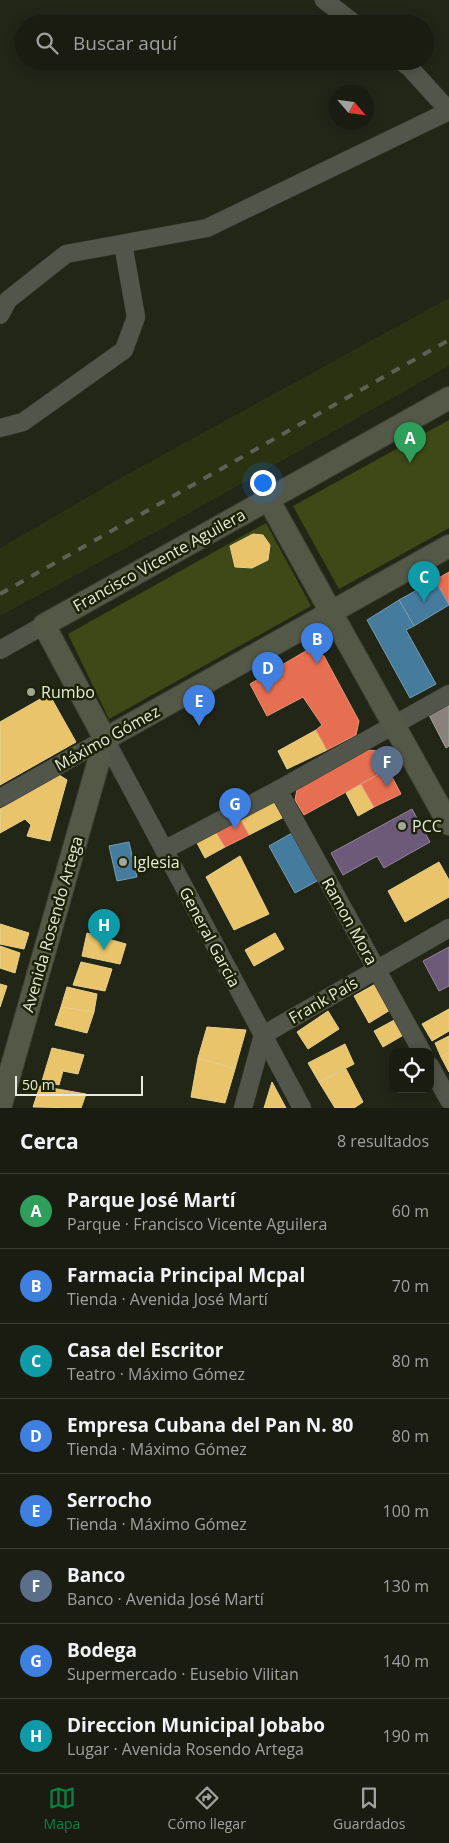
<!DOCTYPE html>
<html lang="es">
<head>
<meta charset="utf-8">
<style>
  :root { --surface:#1a1c11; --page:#27291f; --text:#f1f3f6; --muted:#9fa19f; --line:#383a31; --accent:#0b8043 }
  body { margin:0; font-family:"Open Sans",sans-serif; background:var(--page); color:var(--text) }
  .controls { position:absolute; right:15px; bottom:15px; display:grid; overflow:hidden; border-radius:10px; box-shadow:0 2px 12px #0003 }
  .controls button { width:45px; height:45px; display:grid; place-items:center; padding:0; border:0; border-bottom:1px solid var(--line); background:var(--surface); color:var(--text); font:25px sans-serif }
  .compass { position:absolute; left:329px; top:85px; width:45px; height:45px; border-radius:50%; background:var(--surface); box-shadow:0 2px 12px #0003; rotate:118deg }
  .scale { position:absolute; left:15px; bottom:12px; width:128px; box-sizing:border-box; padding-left:5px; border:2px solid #e7ebdb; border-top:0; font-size:14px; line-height:18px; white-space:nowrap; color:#e7ebdb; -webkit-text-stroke:4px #1c2207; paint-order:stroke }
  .you { position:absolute; left:262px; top:482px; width:18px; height:18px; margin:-12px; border:4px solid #fff; border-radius:50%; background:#1a73e8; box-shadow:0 0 0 8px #1a73e833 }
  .badge { display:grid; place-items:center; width:32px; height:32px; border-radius:50%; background:var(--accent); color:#fff; font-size:16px; font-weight:700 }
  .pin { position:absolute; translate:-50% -41px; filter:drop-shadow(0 1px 2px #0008) }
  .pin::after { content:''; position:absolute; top:26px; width:18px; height:15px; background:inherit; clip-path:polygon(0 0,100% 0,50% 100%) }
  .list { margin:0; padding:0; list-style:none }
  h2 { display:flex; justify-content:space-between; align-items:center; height:65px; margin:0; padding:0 20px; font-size:21px }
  h2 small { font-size:16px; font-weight:400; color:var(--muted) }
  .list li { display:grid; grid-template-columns:32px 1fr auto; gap:15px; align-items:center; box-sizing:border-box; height:75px; padding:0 20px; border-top:1px solid var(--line) }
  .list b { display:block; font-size:19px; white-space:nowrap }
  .list p { margin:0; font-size:16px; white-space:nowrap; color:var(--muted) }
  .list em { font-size:16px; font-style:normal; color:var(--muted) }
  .icon { flex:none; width:28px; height:28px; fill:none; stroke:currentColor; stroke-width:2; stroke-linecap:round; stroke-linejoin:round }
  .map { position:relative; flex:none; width:449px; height:1108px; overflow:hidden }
  .search { position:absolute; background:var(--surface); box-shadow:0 2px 12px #0003; left:15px; right:15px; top:15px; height:55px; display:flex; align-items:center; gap:12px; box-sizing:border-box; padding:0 18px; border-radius:28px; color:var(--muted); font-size:19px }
  .sheet { height:665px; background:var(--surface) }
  nav { display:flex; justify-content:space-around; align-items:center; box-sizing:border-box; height:70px; border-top:1px solid var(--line); background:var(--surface); font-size:14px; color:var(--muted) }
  nav a { display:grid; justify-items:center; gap:2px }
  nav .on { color:var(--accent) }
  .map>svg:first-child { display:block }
</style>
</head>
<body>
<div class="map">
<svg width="449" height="1108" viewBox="0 0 449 1108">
  <rect width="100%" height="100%" fill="#222617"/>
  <path fill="#2b3212" d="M449,298V366L163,528L0,616V548L126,475Z"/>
  <g fill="#3e4917">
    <path d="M449,420V528L339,589L293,506Z"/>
    <path d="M266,523L311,606L109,719L68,634Z"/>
  </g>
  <g fill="#e9c46a" stroke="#e8d08c">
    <path d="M253,534L263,535L270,545L268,560L252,568L235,567L230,546Z"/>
    <path d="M49,694L76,742L0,785V722Z"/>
    <path d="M316,730L327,750L287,769L278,751Z"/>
    <path d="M59,775L67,780L50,841L27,836L31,825L25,819L0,833V809Z"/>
    <path d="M361,784L374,807L358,816L346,793Z"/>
    <path d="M275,801L284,817L249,835L240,819Z"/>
    <path d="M216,832L225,847L205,858L197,843Z"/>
    <path d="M240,856L269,914L234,930L206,877Z"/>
    <path d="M439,862L449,880V897L405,922L388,891Z"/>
    <path d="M0,924L29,933L24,949L0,944Z"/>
    <path d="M87,933L126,944L120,964L82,956Z"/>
    <path d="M275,933L284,949L254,966L245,950Z"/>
    <path d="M0,946L20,953L15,973L0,968Z"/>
    <path d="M81,962L112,969L105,991L73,985Z"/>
    <path d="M379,982L395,1007L369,1023L354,996Z"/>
    <path d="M0,984L7,986L0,1007Z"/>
    <path d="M67,987L97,994L94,1012L61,1007Z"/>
    <path d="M61,1007L94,1012L87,1033L55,1025Z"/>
    <path d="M449,1009V1031L432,1041L422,1024Z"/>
    <path d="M328,1011L339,1029L308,1049L297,1032Z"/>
    <path d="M398,1018L407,1033L383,1047L374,1031Z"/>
    <path d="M207,1027L246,1030L235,1069L198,1058Z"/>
    <path d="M449,1036V1053L441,1057L435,1043Z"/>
    <path d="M345,1044L354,1064L319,1082L308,1063Z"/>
    <path d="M52,1048L84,1055L78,1074L63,1071L59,1085L42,1081Z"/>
    <path d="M449,1053V1072L441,1057Z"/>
    <path d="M198,1058L235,1069L225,1103L191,1097Z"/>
    <path d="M346,1069L363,1102L354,1108H335L319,1082Z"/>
    <path d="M272,1082L286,1108H264Z"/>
    <path d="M40,1086L86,1094L81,1108L33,1107Z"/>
  </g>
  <g fill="#e76f51" stroke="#e7947a">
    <path d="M449,572V605L435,580Z"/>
    <path d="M309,649L317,651L324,656L359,721L356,735L327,750L316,730L322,725L303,697L267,716L250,684Z"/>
    <path d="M368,750L378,751L388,769L304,815L295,800L297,789Z"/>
    <path d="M388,769L401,794L374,807L361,784Z"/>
    <path d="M240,819L249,835L225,847L216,832Z"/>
  </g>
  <g fill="#6d597a" stroke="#928597">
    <path d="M412,809L430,842L384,868L377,856L343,875L331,853Z"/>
    <path d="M449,947V986L439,991L423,961Z"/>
  </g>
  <g fill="#457b9d" stroke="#769db0">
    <path d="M435,580L449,605L414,626L399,600Z"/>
    <path d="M399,600L414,626L406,630L436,684L410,698L367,620Z"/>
    <path d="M292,833L319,880L295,893L269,846Z"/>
    <path d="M129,842L137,877L117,881L109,846Z"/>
  </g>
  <path fill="#8a817c" stroke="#a6a198" d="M449,704V746L446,748L429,715Z"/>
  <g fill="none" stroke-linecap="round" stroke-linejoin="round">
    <defs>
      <g id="minor">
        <path d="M324,0L355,24"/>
        <path d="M401,61L410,68L449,111"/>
        <path d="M0,315L8,300L66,254L207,228L449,111"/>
        <path d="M0,428L23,422L124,350L136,317L123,244"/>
        <path d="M0,650L44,625"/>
        <path d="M278,790L422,1052"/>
        <path d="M0,798L105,739L302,1108"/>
        <path d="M164,850L278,790L449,694"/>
        <path d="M430,1066L449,1100"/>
        <path d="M243,1108L263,1035L449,928"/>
      </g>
      <g id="major">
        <path d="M268,499L449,824"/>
        <path d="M105,739L44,625L449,398"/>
        <path d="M105,739L449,546"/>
        <path d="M0,1108L105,739"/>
      </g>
    </defs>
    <use href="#minor" stroke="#3c3f33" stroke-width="19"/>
    <use href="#major" stroke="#3c3f33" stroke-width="24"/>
    <use href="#minor" stroke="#525549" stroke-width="18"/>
    <use href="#major" stroke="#545847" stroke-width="22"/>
    <path stroke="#5e6155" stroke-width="4" stroke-dasharray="9 9" stroke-linecap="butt" d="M0,594L449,340"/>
  </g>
  <g fill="#a2a696" stroke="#1c2207" stroke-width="2">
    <circle cx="31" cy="692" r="5"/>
    <circle cx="402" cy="826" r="5"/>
    <circle cx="123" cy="862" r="5"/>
  </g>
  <g text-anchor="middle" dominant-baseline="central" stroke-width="5" stroke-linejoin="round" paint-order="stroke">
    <g font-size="16" fill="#e7ebdb" stroke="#1c2207">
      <text transform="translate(159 560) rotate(-29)">Francisco Vicente Aguilera</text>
      <text transform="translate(107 738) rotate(-29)">Máximo Gómez</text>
      <text transform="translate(350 921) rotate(61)">Ramon Mora</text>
      <text transform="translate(52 924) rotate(-74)">Avenida Rosendo Artega</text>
      <text transform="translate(210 937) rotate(62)">General Garcia</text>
      <text transform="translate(323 1000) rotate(-30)">Frank País</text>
    </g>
    <g font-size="16" fill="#e7ebdb" stroke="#1c2207" text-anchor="start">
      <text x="41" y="692">Rumbo</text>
      <text x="412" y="826">PCC</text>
      <text x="133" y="862">Iglesia</text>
    </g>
  </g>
</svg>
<div class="controls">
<button><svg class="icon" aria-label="locate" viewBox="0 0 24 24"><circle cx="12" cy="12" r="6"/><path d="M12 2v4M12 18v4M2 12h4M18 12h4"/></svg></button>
</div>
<svg class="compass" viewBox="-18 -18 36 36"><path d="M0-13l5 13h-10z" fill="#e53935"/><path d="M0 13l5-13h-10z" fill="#9fa19f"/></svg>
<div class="scale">50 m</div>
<div class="you"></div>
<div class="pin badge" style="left:410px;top:463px;background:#2e9e5b">A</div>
<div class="pin badge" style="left:317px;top:664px;background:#3f7fe0">B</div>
<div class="pin badge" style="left:424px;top:602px;background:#0f9aa8">C</div>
<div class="pin badge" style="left:268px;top:693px;background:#3f7fe0">D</div>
<div class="pin badge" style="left:199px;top:726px;background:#3f7fe0">E</div>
<div class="pin badge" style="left:387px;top:787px;background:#5c6f8a">F</div>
<div class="pin badge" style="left:235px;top:829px;background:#3f7fe0">G</div>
<div class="pin badge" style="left:104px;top:950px;background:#0f9aa8">H</div>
<div class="search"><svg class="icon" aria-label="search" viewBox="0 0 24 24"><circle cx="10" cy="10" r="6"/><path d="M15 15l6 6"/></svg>Buscar aquí</div>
</div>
<section class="sheet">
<h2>Cerca<small>8 resultados</small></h2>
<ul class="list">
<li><span class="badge" style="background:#2e9e5b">A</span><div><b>Parque José Martí</b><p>Parque · Francisco Vicente Aguilera</p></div><em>60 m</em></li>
<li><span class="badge" style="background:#3f7fe0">B</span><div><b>Farmacia Principal Mcpal</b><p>Tienda · Avenida José Martí</p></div><em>70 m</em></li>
<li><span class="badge" style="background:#0f9aa8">C</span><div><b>Casa del Escritor</b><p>Teatro · Máximo Gómez</p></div><em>80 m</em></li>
<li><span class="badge" style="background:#3f7fe0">D</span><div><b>Empresa Cubana del Pan N. 80</b><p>Tienda · Máximo Gómez</p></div><em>80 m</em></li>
<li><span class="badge" style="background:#3f7fe0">E</span><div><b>Serrocho</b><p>Tienda · Máximo Gómez</p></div><em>100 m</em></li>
<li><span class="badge" style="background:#5c6f8a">F</span><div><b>Banco</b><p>Banco · Avenida José Martí</p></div><em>130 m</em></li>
<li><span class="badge" style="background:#3f7fe0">G</span><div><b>Bodega</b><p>Supermercado · Eusebio Vilitan</p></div><em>140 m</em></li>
<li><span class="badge" style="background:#0f9aa8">H</span><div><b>Direccion Municipal Jobabo</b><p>Lugar · Avenida Rosendo Artega</p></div><em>190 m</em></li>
</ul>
</section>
<nav>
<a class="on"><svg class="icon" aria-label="map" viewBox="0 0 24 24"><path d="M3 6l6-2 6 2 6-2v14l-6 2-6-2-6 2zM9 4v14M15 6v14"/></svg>Mapa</a>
<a><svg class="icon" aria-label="directions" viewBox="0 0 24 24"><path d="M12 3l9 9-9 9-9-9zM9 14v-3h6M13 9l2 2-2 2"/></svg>Cómo llegar</a>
<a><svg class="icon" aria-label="saved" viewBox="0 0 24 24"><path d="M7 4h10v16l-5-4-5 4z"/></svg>Guardados</a>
</nav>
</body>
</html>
